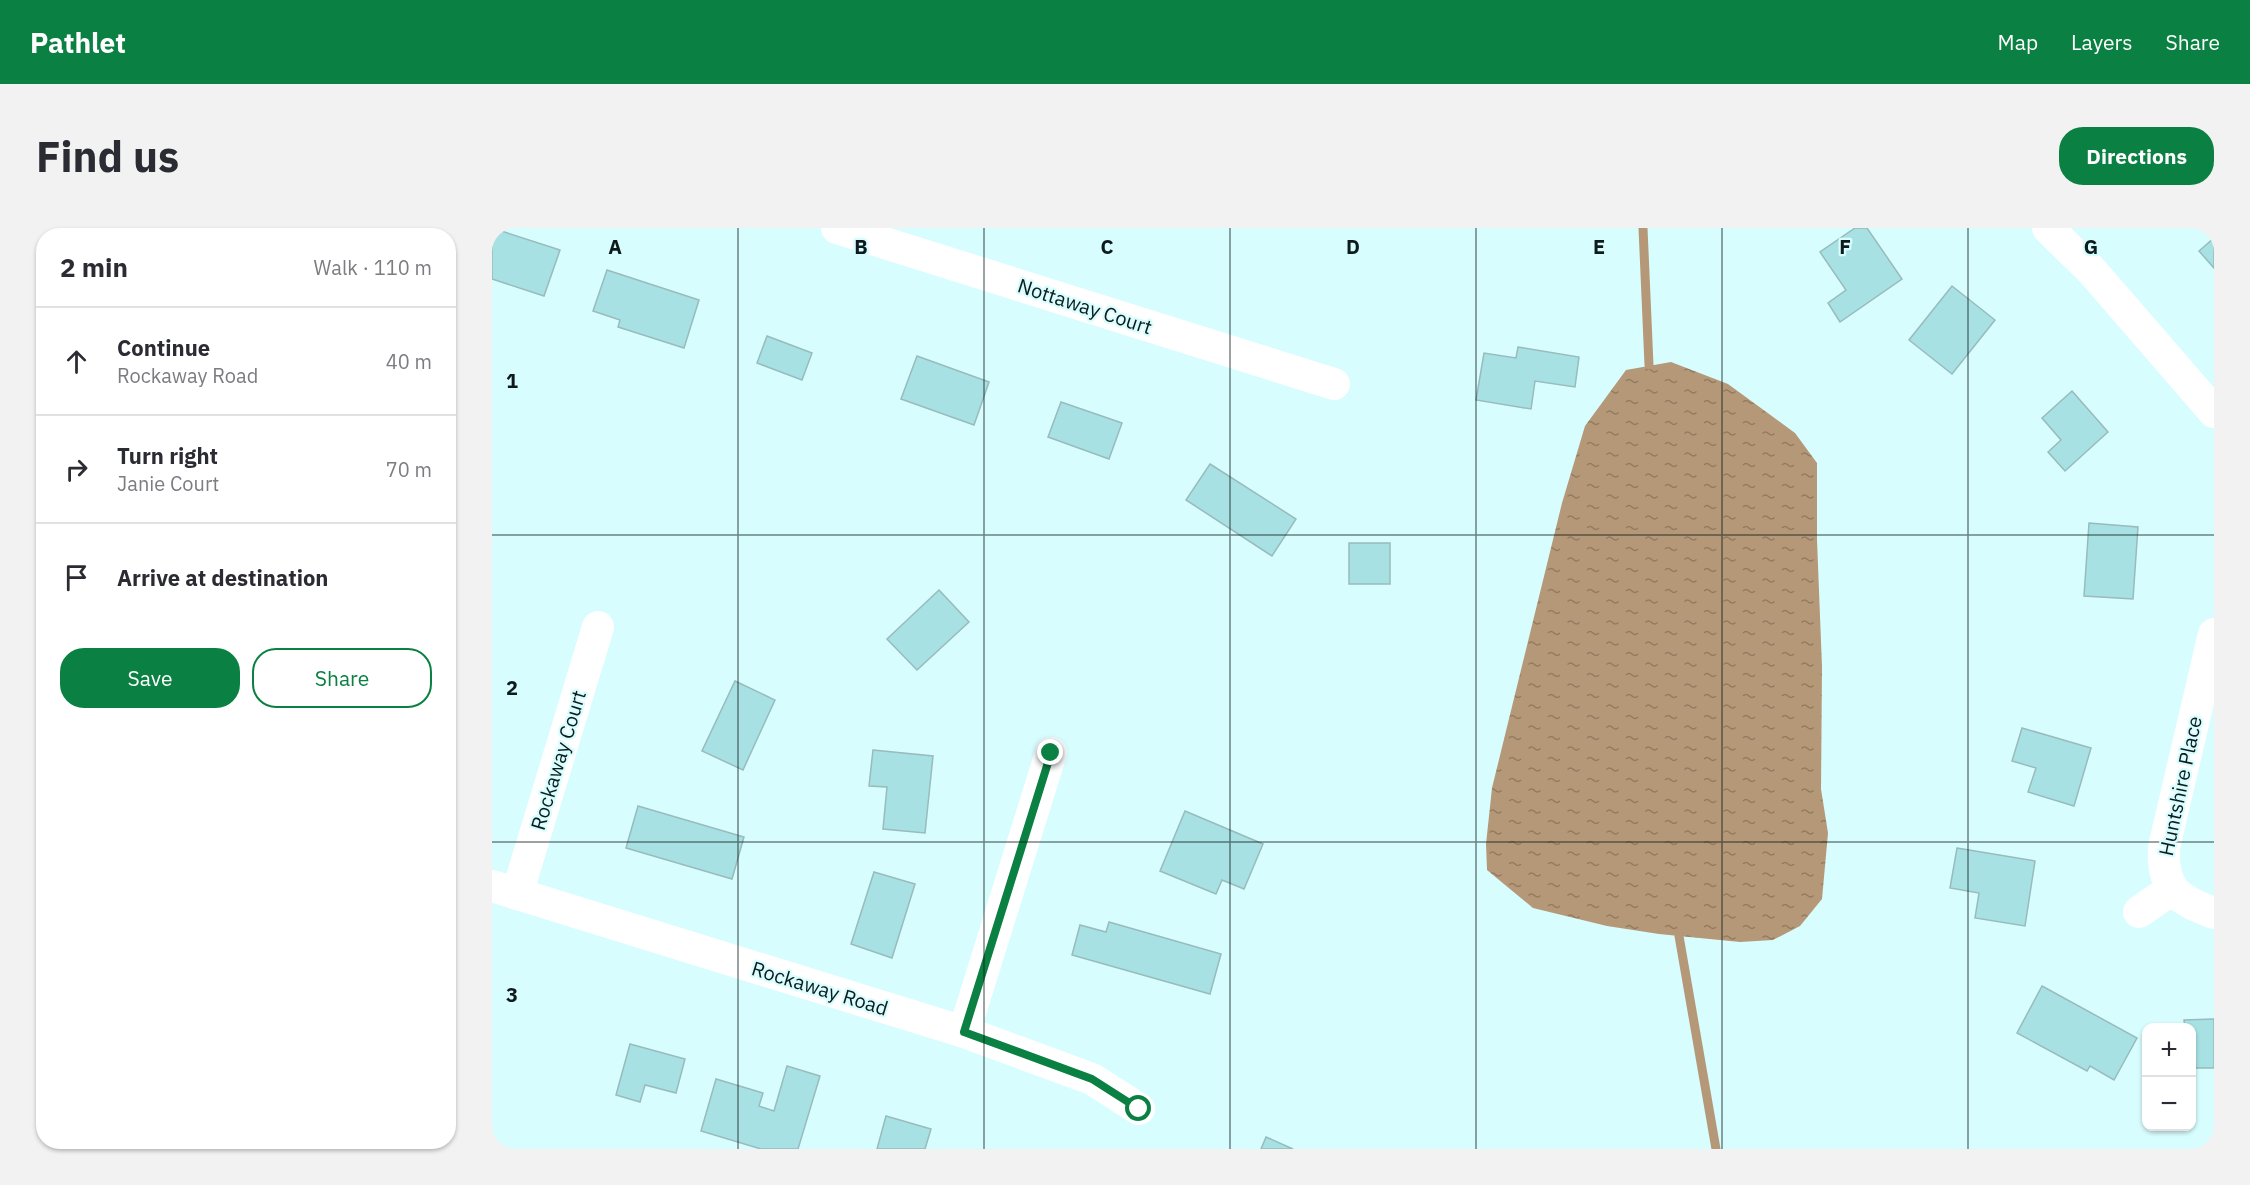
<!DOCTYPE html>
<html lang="en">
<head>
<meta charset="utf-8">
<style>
  :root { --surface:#fff; --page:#f2f2f3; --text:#2b2b33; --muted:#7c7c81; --line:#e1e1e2; --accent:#0b8043 }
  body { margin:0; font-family:"IBM Plex Sans",sans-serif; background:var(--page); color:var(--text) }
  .controls { position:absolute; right:18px; bottom:18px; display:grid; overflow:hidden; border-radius:12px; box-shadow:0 2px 4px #0004 }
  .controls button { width:54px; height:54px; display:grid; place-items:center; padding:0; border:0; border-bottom:2px solid var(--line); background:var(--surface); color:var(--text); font:30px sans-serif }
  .stop { position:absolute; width:18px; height:18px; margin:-14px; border:4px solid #0b8043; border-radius:50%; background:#fff }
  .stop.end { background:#0b8043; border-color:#fff; box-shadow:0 2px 6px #0008 }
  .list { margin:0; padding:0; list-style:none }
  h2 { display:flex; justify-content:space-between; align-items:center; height:78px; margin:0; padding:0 24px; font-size:26px }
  h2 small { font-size:20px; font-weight:400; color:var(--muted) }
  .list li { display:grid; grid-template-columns:39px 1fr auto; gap:18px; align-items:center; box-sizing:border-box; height:108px; padding:0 24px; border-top:2px solid var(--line) }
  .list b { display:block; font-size:22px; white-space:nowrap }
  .list p { margin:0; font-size:20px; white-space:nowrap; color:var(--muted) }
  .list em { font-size:20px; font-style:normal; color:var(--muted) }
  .actions { display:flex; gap:12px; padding:18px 24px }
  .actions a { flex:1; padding:14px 0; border:2px solid var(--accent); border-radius:24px; text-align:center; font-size:21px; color:var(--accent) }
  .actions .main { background:var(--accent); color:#fff }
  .icon { flex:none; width:33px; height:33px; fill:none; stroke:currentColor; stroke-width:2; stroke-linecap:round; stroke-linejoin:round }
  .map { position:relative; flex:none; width:1722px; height:921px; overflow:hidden; border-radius:24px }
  header { display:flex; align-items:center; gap:36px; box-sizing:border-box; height:84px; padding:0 30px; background:var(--accent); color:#fff }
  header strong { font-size:28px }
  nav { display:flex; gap:33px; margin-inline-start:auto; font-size:21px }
  .intro { display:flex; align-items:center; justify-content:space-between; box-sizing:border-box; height:144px; padding:0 36px }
  h1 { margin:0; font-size:42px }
  .button { padding:15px 27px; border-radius:24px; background:var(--accent); color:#fff; font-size:21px; font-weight:700 }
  main { display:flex; gap:36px; padding:0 36px }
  aside { flex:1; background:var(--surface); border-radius:24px; box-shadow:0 2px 4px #0004 }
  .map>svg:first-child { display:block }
</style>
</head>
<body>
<header>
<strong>Pathlet</strong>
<nav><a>Map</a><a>Layers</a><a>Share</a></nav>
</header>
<div class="intro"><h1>Find us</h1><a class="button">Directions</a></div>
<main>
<aside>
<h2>2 min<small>Walk · 110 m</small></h2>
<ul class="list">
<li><svg class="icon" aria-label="ahead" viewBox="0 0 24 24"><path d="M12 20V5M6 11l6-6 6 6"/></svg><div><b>Continue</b><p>Rockaway Road</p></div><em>40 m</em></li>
<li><svg class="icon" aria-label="right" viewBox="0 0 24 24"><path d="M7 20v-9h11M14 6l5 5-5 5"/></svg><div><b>Turn right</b><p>Janie Court</p></div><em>70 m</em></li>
<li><svg class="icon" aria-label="arrive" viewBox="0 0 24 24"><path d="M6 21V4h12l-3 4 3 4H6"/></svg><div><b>Arrive at destination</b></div></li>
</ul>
<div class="actions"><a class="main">Save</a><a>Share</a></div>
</aside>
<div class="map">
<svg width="1722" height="921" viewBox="0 0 1722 921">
  <defs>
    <pattern id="water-ripples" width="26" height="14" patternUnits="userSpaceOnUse" patternTransform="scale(1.5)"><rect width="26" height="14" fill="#b59877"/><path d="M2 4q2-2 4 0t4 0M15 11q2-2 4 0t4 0" fill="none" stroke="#927b61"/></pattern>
  </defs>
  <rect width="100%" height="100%" fill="#d8fdfe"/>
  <path fill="url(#water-ripples)" d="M1179,134L1236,156L1303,205L1325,235V312L1330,439L1329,561L1336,605L1330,671L1308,698L1281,712L1248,714L1167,706L1115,698L1041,680L995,642L994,616L1000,560L1070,275L1093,198L1134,142Z"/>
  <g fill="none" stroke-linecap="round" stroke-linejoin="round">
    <g stroke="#b59877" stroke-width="9">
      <path d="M1151,0L1157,137"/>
      <path d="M1187,708L1224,921"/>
    </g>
  </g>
  <g fill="#a8e1e3" stroke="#98bbbc" stroke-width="1.5">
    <path d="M0,0L68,22L52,68L0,51Z"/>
    <path d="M1363,0H1375L1410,51L1348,94L1336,75L1354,62L1328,24Z"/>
    <path d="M1722,10V40L1707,23Z"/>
    <path d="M115,42L207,72L192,120L126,99L128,92L101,83Z"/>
    <path d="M1460,58L1503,92L1460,146L1417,112Z"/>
    <path d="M275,108L320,125L310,152L265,135Z"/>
    <path d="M1026,119L1087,129L1083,159L1043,153L1039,181L984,172L992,125L1024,130Z"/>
    <path d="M425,128L497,154L482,197L409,171Z"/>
    <path d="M1580,163L1616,204L1573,243L1556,224L1569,212L1550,190Z"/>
    <path d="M569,174L630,195L617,231L556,209Z"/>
    <path d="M718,236L804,291L780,328L694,272Z"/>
    <path d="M1597,295L1646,299L1641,371L1592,368Z"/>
    <rect x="857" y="315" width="41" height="41"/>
    <path d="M447,362L477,394L425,442L395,411Z"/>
    <path d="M243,453L283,472L251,542L210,523Z"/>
    <path d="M1530,500L1599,520L1582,578L1536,564L1544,540L1520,533Z"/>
    <path d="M381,522L441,528L433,605L391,601L395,559L377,558Z"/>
    <path d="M146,578L252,609L240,651L134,620Z"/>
    <path d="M693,583L771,616L752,661L730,652L724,666L668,643Z"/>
    <path d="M1465,620L1543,633L1533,698L1483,690L1487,665L1458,660Z"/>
    <path d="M382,644L423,656L400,730L359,716Z"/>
    <path d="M617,694L729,726L718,766L580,727L588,697L614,704Z"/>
    <path d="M1550,758L1645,810L1622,852L1598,838L1595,843L1525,805Z"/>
    <path d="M1722,791V840H1700V800H1693L1692,792Z"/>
    <path d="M138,816L193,831L184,865L153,857L148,874L124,867Z"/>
    <path d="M295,838L328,848L306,921H269L209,903L224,851L271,865L267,878L282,883Z"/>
    <path d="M394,888L439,901L433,921H385Z"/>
    <path d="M774,909L801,921H769Z"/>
  </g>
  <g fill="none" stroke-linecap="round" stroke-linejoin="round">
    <g stroke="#fff" stroke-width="32">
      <path d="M345,0L842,156"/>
      <path d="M1556,0L1600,43L1722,184"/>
      <path d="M1722,406L1672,619C1670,662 1685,671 1722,685"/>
      <path d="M0,658L472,804L600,851L647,881"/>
      <path d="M25,666L106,399"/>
      <path d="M1647,684L1680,661"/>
      <path d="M472,804L559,525"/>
    </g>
  </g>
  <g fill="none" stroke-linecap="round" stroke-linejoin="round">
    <path stroke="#0b8043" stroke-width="8" d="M559,525L472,804L600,851L647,881"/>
  </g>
  <path fill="none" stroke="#0e1b1c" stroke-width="1.5" stroke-opacity="0.55" d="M246,0V921M492,0V921M738,0V921M984,0V921M1230,0V921M1476,0V921M0,307H1722M0,614H1722"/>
  <g text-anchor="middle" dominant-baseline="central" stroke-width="4.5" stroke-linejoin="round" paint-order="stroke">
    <g font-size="20" fill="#0e1b1c" stroke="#d8fdfe">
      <text transform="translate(593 78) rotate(18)">Nottaway Court</text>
      <text transform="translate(66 532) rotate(-73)">Rockaway Court</text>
      <text transform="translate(1688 558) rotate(-78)">Huntshire Place</text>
      <text transform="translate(328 760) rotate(17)">Rockaway Road</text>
    </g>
  </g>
  <g font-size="20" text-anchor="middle" font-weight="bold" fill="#0e1b1c" stroke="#d8fdfe" stroke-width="4.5" stroke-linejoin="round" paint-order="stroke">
    <text x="123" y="26">A</text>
    <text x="369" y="26">B</text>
    <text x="615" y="26">C</text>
    <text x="861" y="26">D</text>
    <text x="1107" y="26">E</text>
    <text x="1353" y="26">F</text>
    <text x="1599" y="26">G</text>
    <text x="20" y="160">1</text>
    <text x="20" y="467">2</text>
    <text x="20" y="774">3</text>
  </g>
</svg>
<div class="controls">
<button>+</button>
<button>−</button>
</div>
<div class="stop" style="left:647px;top:881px"></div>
<div class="stop end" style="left:559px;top:525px"></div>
</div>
</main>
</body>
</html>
